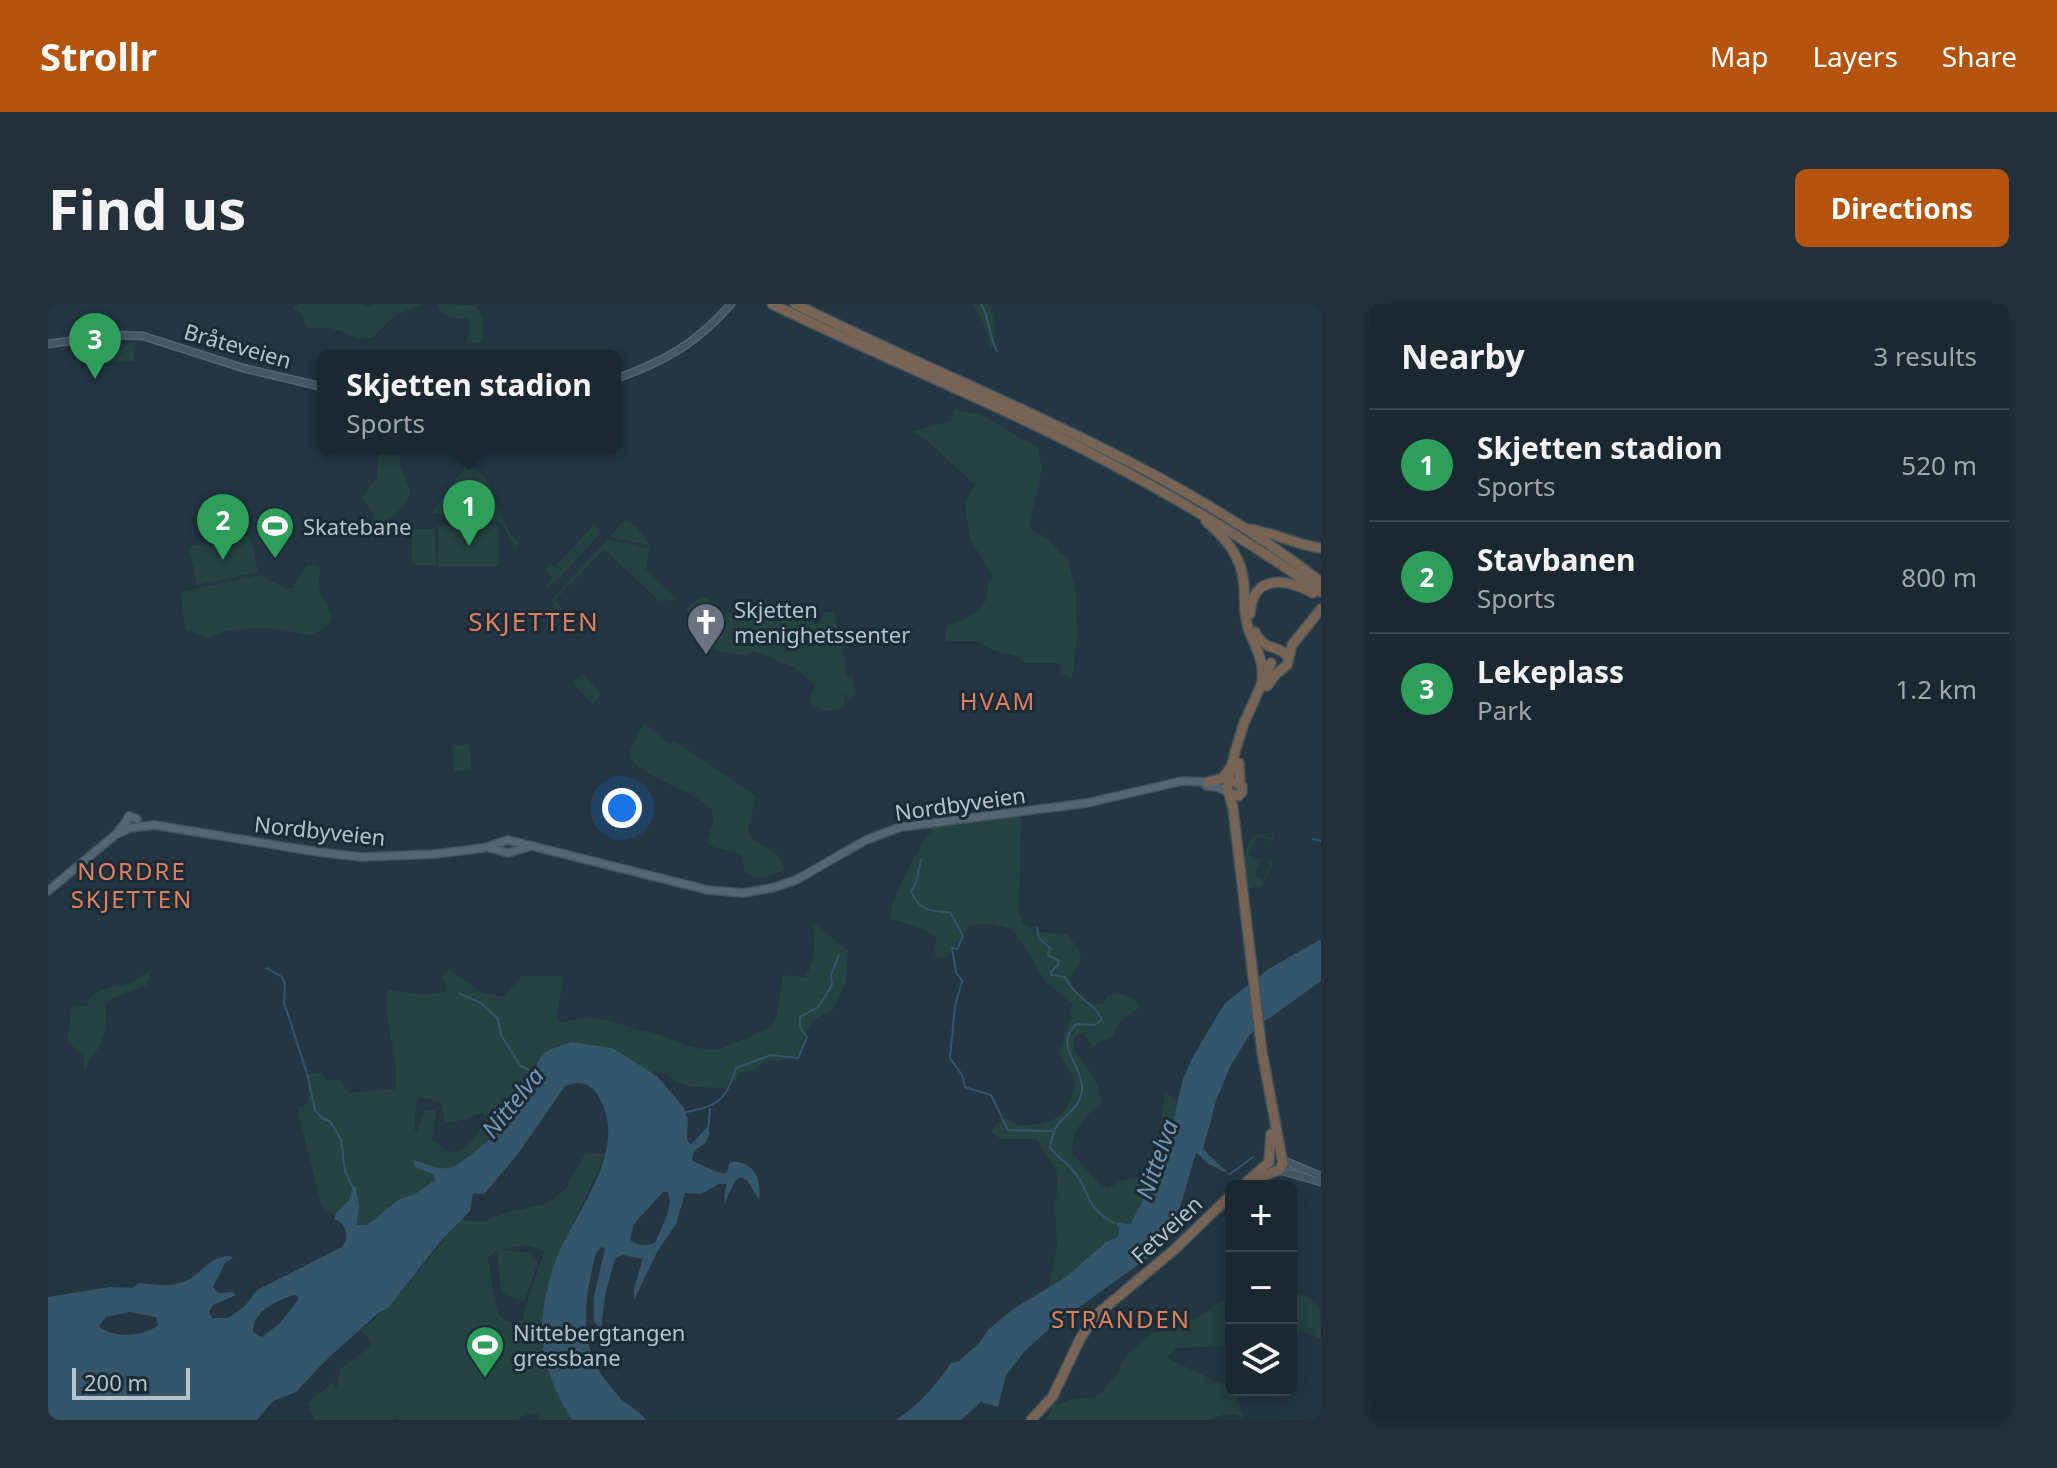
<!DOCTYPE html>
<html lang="en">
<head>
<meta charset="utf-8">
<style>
  :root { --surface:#1a2832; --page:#23303a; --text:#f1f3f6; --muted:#9fa6ac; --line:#38444d; --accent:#b45309 }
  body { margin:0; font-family:"Noto Sans",sans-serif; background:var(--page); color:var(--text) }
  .controls { position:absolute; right:24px; bottom:24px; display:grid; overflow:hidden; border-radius:12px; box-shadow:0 4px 20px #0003 }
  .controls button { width:72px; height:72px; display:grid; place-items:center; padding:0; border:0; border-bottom:2px solid var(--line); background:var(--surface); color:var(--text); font:40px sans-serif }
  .scale { position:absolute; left:24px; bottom:20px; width:118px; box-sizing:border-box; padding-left:8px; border:4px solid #b4c2cc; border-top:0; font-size:22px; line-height:28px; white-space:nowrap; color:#b4c2cc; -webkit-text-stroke:6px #1c2c37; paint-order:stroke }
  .you { position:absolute; left:574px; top:504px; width:28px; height:28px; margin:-20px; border:6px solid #fff; border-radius:50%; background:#1a73e8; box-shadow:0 0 0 12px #1a73e833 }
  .badge { display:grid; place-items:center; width:52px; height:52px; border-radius:50%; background:var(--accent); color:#fff; font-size:26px; font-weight:700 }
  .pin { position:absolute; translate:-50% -66px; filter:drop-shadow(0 2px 4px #0008) }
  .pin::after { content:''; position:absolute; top:42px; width:28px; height:24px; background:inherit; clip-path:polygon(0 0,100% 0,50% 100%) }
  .popup { position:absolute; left:269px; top:46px; width:304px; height:104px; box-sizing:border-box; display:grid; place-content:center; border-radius:12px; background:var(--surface); filter:drop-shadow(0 2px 6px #0005); font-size:26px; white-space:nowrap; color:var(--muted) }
  .popup b { font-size:30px; color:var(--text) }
  .popup::after { content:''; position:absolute; left:50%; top:100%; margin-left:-16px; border:16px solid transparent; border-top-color:var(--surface) }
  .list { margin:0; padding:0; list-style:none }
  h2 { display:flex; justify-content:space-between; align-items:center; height:104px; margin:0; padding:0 32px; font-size:34px }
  h2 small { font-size:26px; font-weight:400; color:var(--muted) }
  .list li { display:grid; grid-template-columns:52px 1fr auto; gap:24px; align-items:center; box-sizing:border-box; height:112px; padding:0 32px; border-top:2px solid var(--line) }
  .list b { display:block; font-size:30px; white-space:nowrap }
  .list p { margin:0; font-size:26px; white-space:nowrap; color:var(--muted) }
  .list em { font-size:26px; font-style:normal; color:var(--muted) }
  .icon { flex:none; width:44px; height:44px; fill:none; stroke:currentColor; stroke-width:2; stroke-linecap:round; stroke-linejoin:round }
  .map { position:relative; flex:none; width:1273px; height:1116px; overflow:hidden; border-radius:12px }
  header { display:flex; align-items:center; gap:48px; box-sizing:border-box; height:112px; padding:0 40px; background:var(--accent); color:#fff }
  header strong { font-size:38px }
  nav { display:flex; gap:44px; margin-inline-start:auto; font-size:28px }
  .intro { display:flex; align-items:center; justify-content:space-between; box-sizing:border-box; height:192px; padding:0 48px }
  h1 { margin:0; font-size:56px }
  .button { padding:20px 36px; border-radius:12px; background:var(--accent); color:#fff; font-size:28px; font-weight:700 }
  main { display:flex; gap:48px; padding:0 48px }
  aside { flex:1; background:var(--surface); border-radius:12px; box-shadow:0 4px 20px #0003 }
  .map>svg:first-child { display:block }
</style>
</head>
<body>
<header>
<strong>Strollr</strong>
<nav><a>Map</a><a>Layers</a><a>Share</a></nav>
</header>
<div class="intro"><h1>Find us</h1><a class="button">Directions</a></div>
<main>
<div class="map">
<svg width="1273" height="1116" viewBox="0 0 1273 1116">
  <rect width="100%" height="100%" fill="#233642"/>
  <g fill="#254341" fill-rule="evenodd">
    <path d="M250,0H313L322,3L326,0H375L348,11L324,34L312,35L283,24H259L254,10L245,5Z"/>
    <path d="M390,0L427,1L436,14L434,38L418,40L422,24L420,15L401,13L394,10Z"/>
    <path d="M925,0H941C952,16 947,30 944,48L936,20Z"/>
    <path d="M85,40L86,57L60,59L59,42Z"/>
    <path d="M906,106L932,110L990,144L994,164L981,222L984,226L999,234L1014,251H1019L1028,290L1029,333L1024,374L1013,369L1012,361L1008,359H977L966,351L949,348L928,337H897L899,321C920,317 946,302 939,277L945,273L922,235L917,198L927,181L877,135L862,128L903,117Z"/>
    <path d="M331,148L352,152C348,169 370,183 357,200C350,210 337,215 328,225L323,206L314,194L320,183L329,175Z"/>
    <path d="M420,159C429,166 437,172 442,182C452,203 454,224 472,240L466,246C455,221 458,216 429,215L428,207H406V214L384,208Z"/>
    <path d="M579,217L588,223L602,241L561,233L573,219Z"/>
    <path d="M544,218L551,226L549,233L511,275L497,284L503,273L496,263L502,259L507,263L545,221Z"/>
    <rect x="390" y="222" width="61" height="40"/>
    <path d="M364,225H387L388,261H364Z"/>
    <path d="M202,231L210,268L149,281L141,243Z"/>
    <path d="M560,235L597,244L602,242L598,265L630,296L611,297L556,245L507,296L518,310L505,302L504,295Z"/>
    <path d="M260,260L272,263L271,284L284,311L282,319L275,325L261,332L231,325L208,324L177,327L161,334L137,325L133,288L212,271L237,284H245Z"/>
    <path d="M652,293L660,294L665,302L676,310L720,307L769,320L778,308H786L797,355V374L804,370L807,390L800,395L797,388L796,404L776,407L764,400L762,394L767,381L747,364L706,347L698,351L668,347L638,305Z"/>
    <path d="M536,370L552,389V392L544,400L527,382L526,376Z"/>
    <path d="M595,419C602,421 611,434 623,440L624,435L708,492L700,526L702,534L731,552L736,566C723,573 708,578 696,567L695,553L690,549L661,542L659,538L665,517L664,506C641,483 604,479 582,455L581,450Z"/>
    <path d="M421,440L424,466L406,468L404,441Z"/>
    <path d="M973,511L971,610L975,619L988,628L1019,630L1031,646L1033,655L1021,675C1027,689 1037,700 1054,700L1060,691C1071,688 1086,692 1092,703L1072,718L1063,734L1044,742L1036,730L1031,729C1028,733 1025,736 1025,741C1025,751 1054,773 1053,799C1037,812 1021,829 1025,850L1052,880L1060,884L1075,876L1092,874L1103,863L1114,815L1117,789L1130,798L1113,864L1081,921H1070V933L1058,938L1018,973L1001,983L1009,940L1007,903L1010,877L1008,866L989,835H953L943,828L948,820L958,814C965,821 972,821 982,821C1011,819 1023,807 1027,777L1011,747L1023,712L1024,699L997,678L981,649L963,625L943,620L922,621L899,654L887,652L888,632L869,623L843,615C840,596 875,536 888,520Z"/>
    <path d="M1228,523L1223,539L1222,536L1209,532L1201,551L1216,557H1213L1207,571L1216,575L1222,561L1220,559L1222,553L1225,559L1214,582L1200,585C1198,568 1192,541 1208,531L1223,534Z"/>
    <path d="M763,617L800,646L798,678L785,706L765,716L757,729L752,748L743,755L717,757L707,766L691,769L685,778L676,784L646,783L630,779L616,769L599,768L565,744L535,739L510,741L493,753L491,782C476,788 476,799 468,811C460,821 410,864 399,865C389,865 378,858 368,856L374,867L386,871L387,876L367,890L350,896L319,921H309L311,902L305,881L301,896L288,911L274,903L251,812V803L260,799L259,770L273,768L278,776H293L301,789L347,785C353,752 334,720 340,686L376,691L398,688L400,685L394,673L396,668L402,666L433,688L455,693L474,672H512L515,674V679L508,712L509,717L512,719C547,709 560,716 593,727C619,728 640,749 671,745L723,724L729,710L735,671L757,673C767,658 770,633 763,617ZM371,793L393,798L397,818H407L435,809L439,815C432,829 421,841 407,849L398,846L383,835L388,813L387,806H376L370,827H367L366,814Z"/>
    <path d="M104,665L99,681L63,695L58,700L57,724L52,741L36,767V753L19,737L24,703L27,701L40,703V696C55,681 64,685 82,679C90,676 96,669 104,665Z"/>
    <path d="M537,850H557C517,950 459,1008 524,1116H490L492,1108L477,1111L469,1116H352L345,1113L346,1116H267L259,1099L285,1078L288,1086L293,1064L323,1042L324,1037L313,1026C352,997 380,952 413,916L437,917L457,909L501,899L518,884ZM477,941L497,946L476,1007L475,1016C446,1027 445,991 443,972C443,966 440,960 440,953L449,946L453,989L476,998L490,958L483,955L485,949L450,946Z"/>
    <path d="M1247,989C1273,994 1273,1009 1273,1035L1253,1027L1243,1032V1020L1250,1018L1243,1003Z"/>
    <path d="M1183,995V1042L1128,1044L1119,1054L1172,1079L1183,1081V1086H1193L1190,1095L1197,1116C1186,1106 1174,1110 1161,1116H998L1005,1100L1016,1099L1023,1095L1047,1093L1054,1089L1071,1067L1078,1051L1104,1029L1125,1025L1156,1010L1164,1002Z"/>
  </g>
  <g fill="#35556b" fill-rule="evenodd">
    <path d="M1273,635V677L1209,723L1200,733L1182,763L1168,797L1155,845L1182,871L1148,849L1127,920L1101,953L1002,1024L976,1048L958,1071L950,1103L933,1098L913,1116H848C871,1101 887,1082 903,1059L911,1057L932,1038L940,1026L965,1005L1018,973L1058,938L1070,933L1071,925L1068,918L1082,920L1116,857L1134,778L1143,756L1176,700L1219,666Z"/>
    <path d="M524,738L565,744L610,773L636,804L640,816L639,836L642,840L645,839L658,824L662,829L658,838L645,849L644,857L675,870L679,868L682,858C706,856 714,875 711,896L699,876L693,873L687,877L676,900L678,880H671L653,890L637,889L628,920L609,948L586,996V984L595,955L575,951L567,955L557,991L553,1025L546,1018V992L557,945L553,943L548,949C537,991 529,1040 558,1077C563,1083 569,1091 574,1096C583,1103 591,1107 598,1116H524C506,1087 491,1053 494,1018C496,997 501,972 509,953C529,905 580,847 552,795C544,779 533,776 517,782L472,847L438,888L435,890L425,889L422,907L393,937L340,1004L328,1011L275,1059L248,1088L225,1097L209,1116H0V993L61,983L84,984L91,979C108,981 128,984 143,974C158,964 162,953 182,952L185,954L177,959L165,983L170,989L184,988L188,991L165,1001L161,1008L164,1014H180L197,1002L209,986L294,943C302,932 299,920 286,915L288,909L301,896L305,881L308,883L311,902L309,921H319L350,896L367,890L387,876L386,871L367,863L365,856C376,858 389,866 401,864C411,863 461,820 468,810C476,799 476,788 491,782C482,752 499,745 524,738ZM615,888H620L622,897L619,911L607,939C598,942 590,942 582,936L586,920ZM246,991L250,992V996L232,1019L214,1033L205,1028C205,1007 228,997 246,991ZM82,1008L108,1013L110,1021C96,1033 64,1035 51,1022L58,1013Z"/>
  </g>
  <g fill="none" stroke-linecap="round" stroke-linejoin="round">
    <g stroke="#35556b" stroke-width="2">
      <path d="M933,0C943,15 940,32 949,47"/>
      <path d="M1265,535L1273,537"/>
      <path d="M873,556L868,579L863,587C870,606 883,608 902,608L915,632L909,645L904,644L908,668L914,677L907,702L902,754L914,771L917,783L943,791L960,826L1004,827"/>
      <path d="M989,624L991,634L1002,644L1000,651L1011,657L1010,661L1003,668L1004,671L1017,673C1027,694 1045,697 1054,716L1046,721L1028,720C1005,743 1034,759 1034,783C1035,800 1021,808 1011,819C1005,826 1004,834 1002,843C1007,853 1017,856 1024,865C1044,887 1034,902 1066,919"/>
      <path d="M219,664L234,673L237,680L236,698L260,773L267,806L274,814L282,817L293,836L297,867L305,884"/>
      <path d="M412,690L432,698L450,715L453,731L473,762L490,770"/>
      <path d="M638,808C669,803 679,795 688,764L723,751L750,754L759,733L752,723V713L770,703L775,696L784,681L783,671L791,651"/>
      <path d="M660,826L662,805"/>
      <path d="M1153,851L1158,857L1177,867"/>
      <path d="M1182,870L1205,853"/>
    </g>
    <defs>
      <g id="secondary">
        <path d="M0,40L65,31L95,32L195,64L275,83"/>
        <path d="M567,75C616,58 649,39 683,0"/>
        <path d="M1234,856L1273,872"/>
        <path d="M1231,866L1273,878"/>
      </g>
      <g id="primary">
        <path d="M1158,482L1169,483L1180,488"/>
        <path d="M77,520L81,512L89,515"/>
        <path d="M67,531L82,524L106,521L270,548L314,553L388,550L435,544L460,536L660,586L695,589L724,584L748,576L818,536L853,523L1039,499L1134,477L1162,478"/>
        <path d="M442,544L460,549L480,543"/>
        <path d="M0,587L67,531L77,519"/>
      </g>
      <g id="highway">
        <path d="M724,0C808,41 894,77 978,117C1081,166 1180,222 1273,288"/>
        <path d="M747,0C924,88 1115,155 1273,278"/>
        <path d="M1158,217C1178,235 1194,252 1196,281C1197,293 1195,306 1199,319C1203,338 1217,354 1214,374"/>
        <path d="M1199,225C1224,227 1247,241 1273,244"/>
        <path d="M1202,310C1204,270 1238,274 1265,289"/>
        <path d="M1207,328C1218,349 1231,340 1240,353"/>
        <path d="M1219,382L1227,371L1239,361L1244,341L1273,305"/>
        <path d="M1191,459L1192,480"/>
        <path d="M1160,478L1175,474L1182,464"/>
        <path d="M1182,490L1190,492L1194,488V482L1187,478"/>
        <path d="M1200,877L1231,866L1235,860L1214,748L1185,504L1179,483L1187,448L1196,419L1223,359"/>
        <path d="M1194,882L1221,858L1223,830"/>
        <path d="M983,1116L1005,1092L1032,1035L1047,1012L1127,945L1183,891"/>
      </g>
    </defs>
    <use href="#secondary" stroke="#55656f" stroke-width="9"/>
    <use href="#primary" stroke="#44535e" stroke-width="10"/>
    <use href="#highway" stroke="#42525c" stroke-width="12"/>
    <use href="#secondary" stroke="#455765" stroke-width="6"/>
    <use href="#primary" stroke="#556672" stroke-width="7"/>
    <use href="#highway" stroke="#786454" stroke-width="9"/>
  </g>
  <defs>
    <symbol id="stadium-pin" viewBox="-11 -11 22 30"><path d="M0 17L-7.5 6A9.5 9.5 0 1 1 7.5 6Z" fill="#2e9e5b" stroke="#1c2c37"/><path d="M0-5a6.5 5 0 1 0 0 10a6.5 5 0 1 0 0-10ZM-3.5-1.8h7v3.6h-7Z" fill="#fff"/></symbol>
    <symbol id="church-pin" viewBox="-11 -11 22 30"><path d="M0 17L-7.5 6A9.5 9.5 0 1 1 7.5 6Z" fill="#6b7280" stroke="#1c2c37"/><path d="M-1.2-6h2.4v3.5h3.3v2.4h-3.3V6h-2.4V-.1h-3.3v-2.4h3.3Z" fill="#fff"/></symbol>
  </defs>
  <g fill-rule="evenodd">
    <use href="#stadium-pin" x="205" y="200" width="44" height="60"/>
    <use href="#church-pin" x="636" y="296" width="44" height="60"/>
    <use href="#stadium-pin" x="415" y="1019" width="44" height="60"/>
  </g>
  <g text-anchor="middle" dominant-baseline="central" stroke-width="6" stroke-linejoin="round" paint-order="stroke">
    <g font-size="22" fill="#b4c2cc" stroke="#1c2c37">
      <text transform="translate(190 41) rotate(16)">Bråteveien</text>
      <text transform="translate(912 499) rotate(-8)">Nordbyveien</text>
      <text transform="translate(272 526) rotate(6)">Nordbyveien</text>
      <text transform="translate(1118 925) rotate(-43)">Fetveien</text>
    </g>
    <g font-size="22" fill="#b4c2cc" stroke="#1c2c37" text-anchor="start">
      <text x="255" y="222">Skatebane</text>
      <text x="686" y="305">Skjetten<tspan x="686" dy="25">menighetssenter</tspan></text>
      <text x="465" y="1028">Nittebergtangen<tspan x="465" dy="25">gressbane</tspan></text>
    </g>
    <g font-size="24" letter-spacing="2" fill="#df7f5d" stroke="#1c2c37">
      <text x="950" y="396">HVAM</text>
      <text x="84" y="566">NORDRE<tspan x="84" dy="28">SKJETTEN</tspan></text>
      <text x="1073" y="1014">STRANDEN</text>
    </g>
    <g font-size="24" font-style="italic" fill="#7198b2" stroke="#1c2c37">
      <text transform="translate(464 798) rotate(-51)">Nittelva</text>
      <text transform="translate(1108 855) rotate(-71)">Nittelva</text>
    </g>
    <g font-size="26" letter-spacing="2" fill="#df7f5d" stroke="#1c2c37">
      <text x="486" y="317">SKJETTEN</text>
    </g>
  </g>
</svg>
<div class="controls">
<button>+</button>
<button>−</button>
<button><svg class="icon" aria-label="layers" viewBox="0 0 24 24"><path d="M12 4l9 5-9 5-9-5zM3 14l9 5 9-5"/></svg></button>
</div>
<div class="scale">200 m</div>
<div class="you"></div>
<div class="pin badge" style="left:421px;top:242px;background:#2e9e5b">1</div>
<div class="popup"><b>Skjetten stadion</b>Sports</div>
<div class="pin badge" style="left:175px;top:256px;background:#2e9e5b">2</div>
<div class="pin badge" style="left:47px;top:75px;background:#2e9e5b">3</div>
</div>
<aside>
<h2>Nearby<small>3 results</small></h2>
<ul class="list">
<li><span class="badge" style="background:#2e9e5b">1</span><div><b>Skjetten stadion</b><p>Sports</p></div><em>520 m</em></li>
<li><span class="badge" style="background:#2e9e5b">2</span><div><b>Stavbanen</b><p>Sports</p></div><em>800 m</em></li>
<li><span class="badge" style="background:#2e9e5b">3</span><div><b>Lekeplass</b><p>Park</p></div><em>1.2 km</em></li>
</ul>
</aside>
</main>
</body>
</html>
